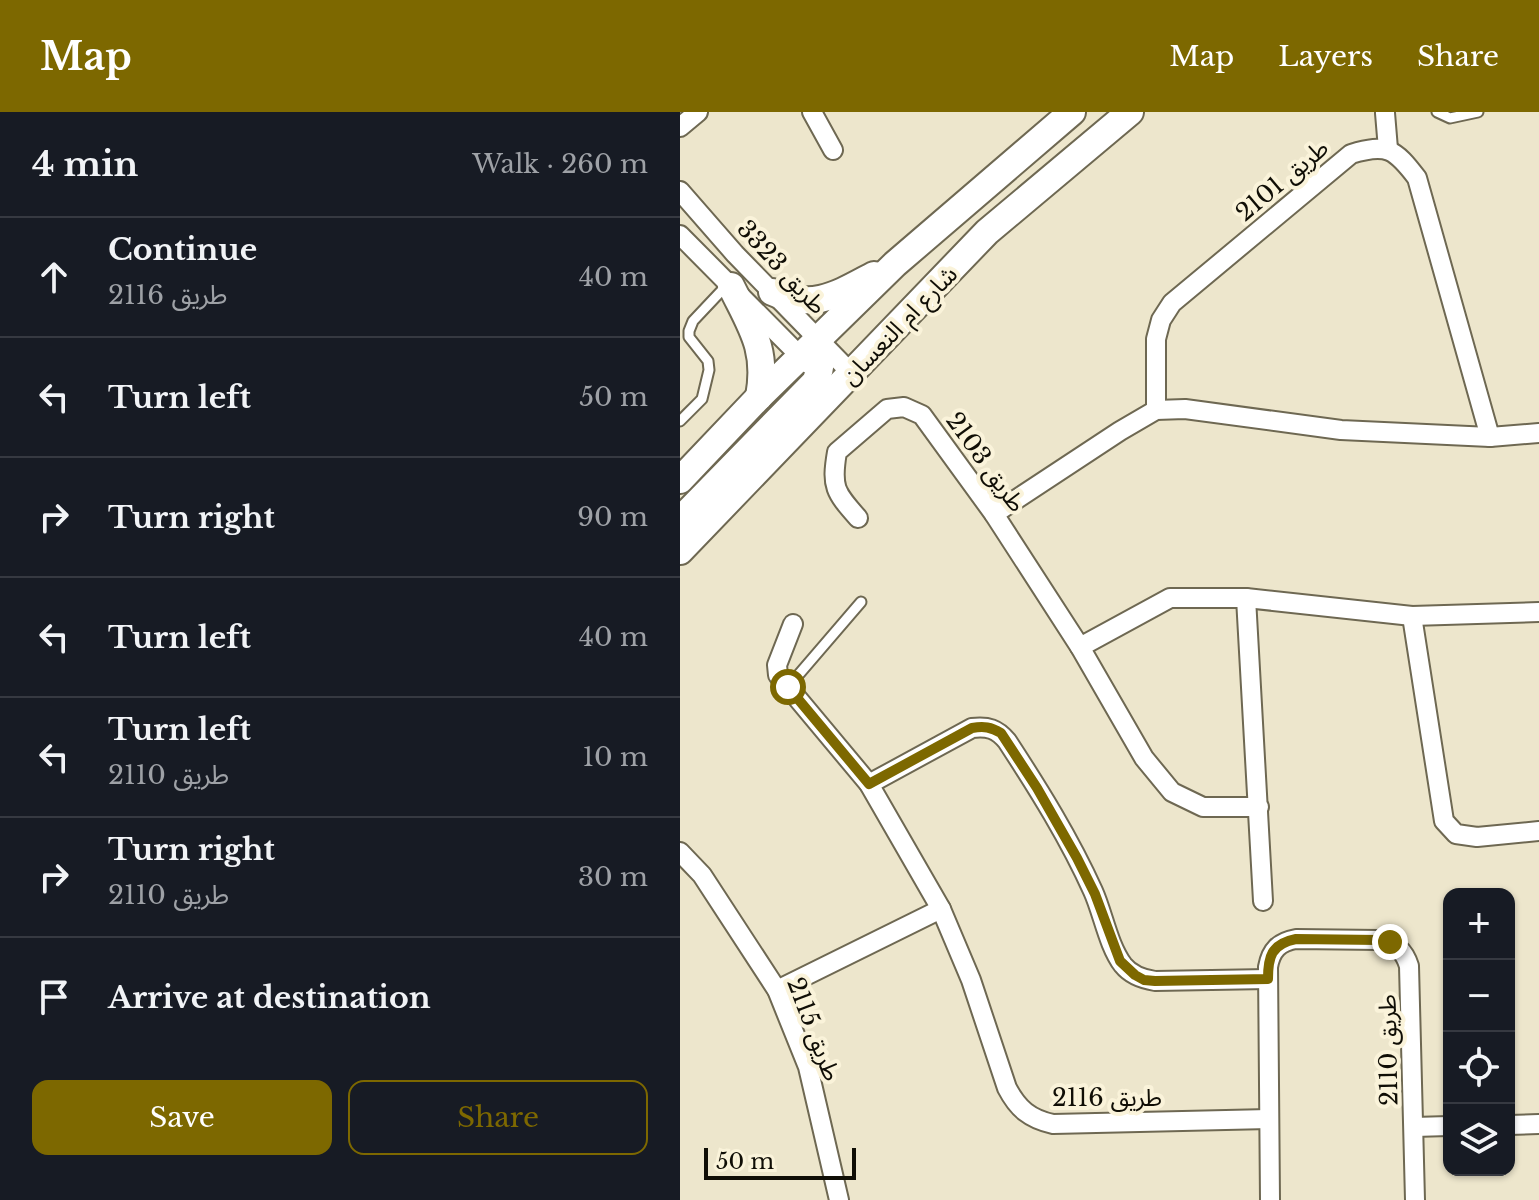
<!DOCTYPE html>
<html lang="en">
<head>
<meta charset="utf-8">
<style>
  :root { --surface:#171b24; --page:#242831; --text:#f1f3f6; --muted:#9ea1a6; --line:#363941; --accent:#7d6800 }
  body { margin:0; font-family:"Libre Baskerville","Noto Sans Arabic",serif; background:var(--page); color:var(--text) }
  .controls { position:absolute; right:24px; bottom:24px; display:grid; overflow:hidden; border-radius:16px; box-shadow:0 2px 6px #0004 }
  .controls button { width:72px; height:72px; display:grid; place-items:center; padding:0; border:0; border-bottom:2px solid var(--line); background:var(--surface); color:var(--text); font:40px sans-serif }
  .scale { position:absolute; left:24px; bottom:20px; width:152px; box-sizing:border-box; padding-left:8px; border:4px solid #100e06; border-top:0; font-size:22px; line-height:28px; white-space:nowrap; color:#100e06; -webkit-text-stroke:6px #faf3da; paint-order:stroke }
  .stop { position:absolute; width:24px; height:24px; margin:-18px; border:6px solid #7d6800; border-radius:50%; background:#fff }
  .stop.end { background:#7d6800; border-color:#fff; box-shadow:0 2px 8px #0008 }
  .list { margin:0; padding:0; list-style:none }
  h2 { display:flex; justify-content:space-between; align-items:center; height:104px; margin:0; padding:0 32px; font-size:34px }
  h2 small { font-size:26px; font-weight:400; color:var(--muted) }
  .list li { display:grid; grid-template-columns:52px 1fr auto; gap:24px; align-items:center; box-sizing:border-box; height:120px; padding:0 32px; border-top:2px solid var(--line) }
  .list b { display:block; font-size:30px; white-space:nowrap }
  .list p { margin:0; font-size:26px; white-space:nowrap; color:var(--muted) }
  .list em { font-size:26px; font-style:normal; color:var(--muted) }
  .actions { display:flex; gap:16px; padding:24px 32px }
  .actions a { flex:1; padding:18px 0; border:2px solid var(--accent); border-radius:16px; text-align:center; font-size:28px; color:var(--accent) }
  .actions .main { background:var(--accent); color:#fff }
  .icon { flex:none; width:44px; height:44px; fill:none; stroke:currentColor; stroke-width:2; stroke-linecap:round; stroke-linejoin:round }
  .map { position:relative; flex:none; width:859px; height:1088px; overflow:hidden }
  header { display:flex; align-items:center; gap:48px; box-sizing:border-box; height:112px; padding:0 40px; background:var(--accent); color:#fff }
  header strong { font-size:38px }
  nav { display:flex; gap:44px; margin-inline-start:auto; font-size:28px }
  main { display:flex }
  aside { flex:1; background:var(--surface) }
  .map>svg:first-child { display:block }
</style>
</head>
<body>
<header>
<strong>Map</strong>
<nav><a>Map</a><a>Layers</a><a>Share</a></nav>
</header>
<main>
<aside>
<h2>4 min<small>Walk · 260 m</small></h2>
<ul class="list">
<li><svg class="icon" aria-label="ahead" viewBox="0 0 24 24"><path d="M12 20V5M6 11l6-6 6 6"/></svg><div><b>Continue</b><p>طريق 2116</p></div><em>40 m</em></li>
<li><svg class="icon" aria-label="left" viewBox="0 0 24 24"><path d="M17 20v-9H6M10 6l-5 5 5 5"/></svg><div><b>Turn left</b></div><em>50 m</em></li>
<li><svg class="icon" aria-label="right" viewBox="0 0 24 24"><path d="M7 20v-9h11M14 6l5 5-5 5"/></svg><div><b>Turn right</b></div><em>90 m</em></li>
<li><svg class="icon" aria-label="left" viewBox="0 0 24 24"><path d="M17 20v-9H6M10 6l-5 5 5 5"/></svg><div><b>Turn left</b></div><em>40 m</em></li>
<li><svg class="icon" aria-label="left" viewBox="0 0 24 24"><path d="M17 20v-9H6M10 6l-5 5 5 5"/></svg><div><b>Turn left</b><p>طريق 2110</p></div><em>10 m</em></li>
<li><svg class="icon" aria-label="right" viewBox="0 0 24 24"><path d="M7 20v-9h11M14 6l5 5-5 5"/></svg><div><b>Turn right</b><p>طريق 2110</p></div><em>30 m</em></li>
<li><svg class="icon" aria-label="arrive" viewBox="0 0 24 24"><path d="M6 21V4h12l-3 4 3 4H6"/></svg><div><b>Arrive at destination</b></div></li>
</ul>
<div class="actions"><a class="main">Save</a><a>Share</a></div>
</aside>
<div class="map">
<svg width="859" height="1088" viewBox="0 0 859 1088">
  <rect width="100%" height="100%" fill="#ede6cc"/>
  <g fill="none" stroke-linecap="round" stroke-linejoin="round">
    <defs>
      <g id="service">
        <path d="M757,0L770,6L798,0"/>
        <path d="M0,309L22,287L29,258L28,249L9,225V219L13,209L46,174"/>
        <path d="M108,575L181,490"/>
      </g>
      <g id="minor">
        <path d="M132,0L153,38"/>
        <path d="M705,1L708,37"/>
        <path d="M0,15L18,0"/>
        <path d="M0,79L55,142L172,262"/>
        <path d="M0,123L128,252"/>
        <path d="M476,298V227L481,208L492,191L671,42C707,31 715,37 737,66L810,325"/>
        <path d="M314,402L440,319L476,298L505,297L661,318L810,325L859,321"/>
        <path d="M178,406C155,380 151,375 157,340L207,297L224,295L242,303L314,402L400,535L464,646L492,680L523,695H579"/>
        <path d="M566,486L583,789"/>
        <path d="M732,504L764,709L776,722L797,725L859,719"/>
        <path d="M113,512L97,553L98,563L189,672L261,797L291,868L327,976C338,997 350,1007 373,1012L589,1007"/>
        <path d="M400,535L490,486H566L732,504L859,500"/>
        <path d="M189,672L292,616C308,614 317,617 327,629C359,678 389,726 413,779C423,801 428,833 443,853C451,863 462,867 475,869L588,867"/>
        <path d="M0,740L22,763L97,878L128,955L159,1088"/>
        <path d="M97,878L261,797"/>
        <path d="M829,1013L859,1012"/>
        <path d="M734,1015L769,1014"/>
        <path d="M590,1088L588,855C591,838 599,830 616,827L699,828C715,831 724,838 729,854L735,1088"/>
      </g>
      <g id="secondary">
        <path d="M51,174C71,215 88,237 79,285"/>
        <path d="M92,180C133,199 158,182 194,163"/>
        <path d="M0,368L79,285L215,152L392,0"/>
        <path d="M0,408L135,270C142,256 143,243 138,228"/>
        <path d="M0,439L307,120L450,0"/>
      </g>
    </defs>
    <use href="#service" stroke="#6e6852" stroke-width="13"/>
    <use href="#minor" stroke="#6e6852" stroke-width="22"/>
    <use href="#secondary" stroke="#6e6852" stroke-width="30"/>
    <use href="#service" stroke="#fff" stroke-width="9"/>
    <use href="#minor" stroke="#fff" stroke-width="18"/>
    <use href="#secondary" stroke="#fff" stroke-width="26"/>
  </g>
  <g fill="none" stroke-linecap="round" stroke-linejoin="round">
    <path stroke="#7d6800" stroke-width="10" d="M108,575L189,672L292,616C304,614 311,615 321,621L357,676L397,746L415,782L440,849L455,863L464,868L475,869L588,867C588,845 591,832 616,827L699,828L710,830"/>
  </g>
  <g text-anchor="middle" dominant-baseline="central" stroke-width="8" stroke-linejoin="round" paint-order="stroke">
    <g font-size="24" fill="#100e06" stroke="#faf3da">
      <text transform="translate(602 68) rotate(-40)">طريق 2101</text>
      <text transform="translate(102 155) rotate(47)">طريق 3323</text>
      <text transform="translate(219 213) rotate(-46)">شارع ام النعسان</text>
      <text transform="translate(306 350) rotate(54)">طريق 2103</text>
      <text transform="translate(134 917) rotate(69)">طريق 2115</text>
      <text transform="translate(708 938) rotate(-91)">طريق 2110</text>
      <text x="427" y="985">طريق 2116</text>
    </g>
  </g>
</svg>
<div class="controls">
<button>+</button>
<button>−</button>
<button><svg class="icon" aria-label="locate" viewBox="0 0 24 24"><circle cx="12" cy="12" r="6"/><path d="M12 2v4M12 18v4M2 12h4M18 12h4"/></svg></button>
<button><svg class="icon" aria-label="layers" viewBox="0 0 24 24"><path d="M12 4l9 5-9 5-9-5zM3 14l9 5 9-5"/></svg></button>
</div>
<div class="scale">50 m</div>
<div class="stop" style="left:108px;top:575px"></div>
<div class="stop end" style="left:710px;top:830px"></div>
</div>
</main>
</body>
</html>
